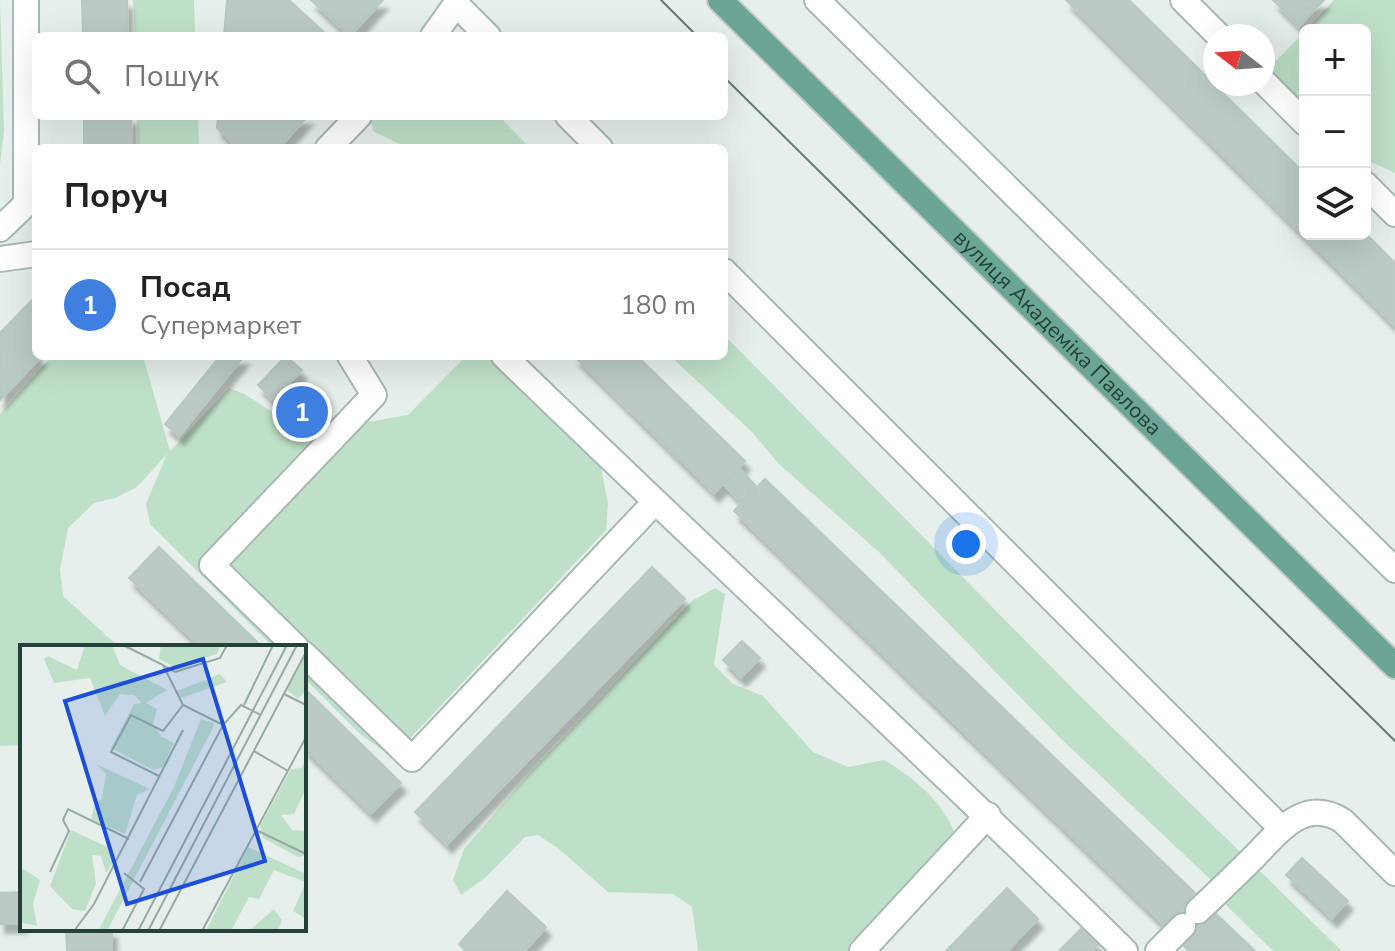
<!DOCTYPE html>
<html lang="uk">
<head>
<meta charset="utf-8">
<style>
  :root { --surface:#fff; --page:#f6f6f6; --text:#222; --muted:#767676; --line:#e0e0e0; --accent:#111827 }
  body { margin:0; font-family:"Nunito Sans",sans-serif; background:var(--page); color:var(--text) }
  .controls { position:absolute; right:24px; top:24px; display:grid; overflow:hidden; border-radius:12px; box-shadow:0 8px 32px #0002 }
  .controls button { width:72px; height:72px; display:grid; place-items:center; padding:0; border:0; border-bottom:2px solid var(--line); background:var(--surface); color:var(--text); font:40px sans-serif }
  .compass { position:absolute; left:1203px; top:24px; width:72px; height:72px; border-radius:50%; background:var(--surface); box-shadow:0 8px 32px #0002; rotate:287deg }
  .you { position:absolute; left:966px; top:544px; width:28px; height:28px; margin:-20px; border:6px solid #fff; border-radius:50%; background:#1a73e8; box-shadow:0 0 0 12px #1a73e833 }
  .badge { display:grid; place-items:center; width:52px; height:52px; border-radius:50%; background:var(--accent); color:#fff; font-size:26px; font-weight:700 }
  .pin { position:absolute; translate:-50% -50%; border:4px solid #fff; box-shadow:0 2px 8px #0006 }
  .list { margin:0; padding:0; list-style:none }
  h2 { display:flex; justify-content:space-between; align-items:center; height:104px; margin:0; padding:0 32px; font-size:34px }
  h2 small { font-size:26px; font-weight:400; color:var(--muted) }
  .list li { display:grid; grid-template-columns:52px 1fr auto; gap:24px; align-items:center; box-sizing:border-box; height:112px; padding:0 32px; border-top:2px solid var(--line) }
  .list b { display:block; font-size:30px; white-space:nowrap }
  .list p { margin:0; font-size:26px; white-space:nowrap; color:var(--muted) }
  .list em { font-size:26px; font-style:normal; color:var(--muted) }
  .icon { flex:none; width:44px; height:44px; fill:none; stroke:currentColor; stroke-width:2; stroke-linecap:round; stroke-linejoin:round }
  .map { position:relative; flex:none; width:1395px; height:951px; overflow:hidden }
  .search { position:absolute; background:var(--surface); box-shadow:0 8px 32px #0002; left:32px; top:32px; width:696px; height:88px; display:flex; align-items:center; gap:20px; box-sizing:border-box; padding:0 28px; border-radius:12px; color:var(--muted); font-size:30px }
  .panel { position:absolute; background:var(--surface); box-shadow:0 8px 32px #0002; left:32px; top:144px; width:696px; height:216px; border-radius:12px }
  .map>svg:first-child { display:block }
</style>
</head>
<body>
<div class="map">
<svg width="1395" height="951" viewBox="0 0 1395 951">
  <defs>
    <filter id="shadow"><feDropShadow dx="5" dy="9" stdDeviation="2" flood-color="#0004"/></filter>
  </defs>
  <rect width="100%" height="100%" fill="#e6efeb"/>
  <g fill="#bfe0c8">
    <path d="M0,0L4,131L0,164Z"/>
    <path d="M133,0H194L195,36H135Z"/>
    <path d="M1334,0H1395V173L1365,159V30H1306Z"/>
    <path d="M1305,31V111L1270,78L1273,64Z"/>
    <path d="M137,116H198L199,148H138Z"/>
    <path d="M370,116H499L530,148H407L373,131Z"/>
    <path d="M724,335L1079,695L1342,951H1273L1227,906L1210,879L1057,735L880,553L779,464L752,432L670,356H724Z"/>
    <path d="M52,356H143L170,451L229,388L244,394L318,441L345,426L408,415L466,356H491L600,463L608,504L606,530L401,748L382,750L360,734L304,678V647H273L150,524L146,504L167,454L137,487L115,498L94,503L68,528L60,570L63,596L119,647H22V745L0,746V414Z"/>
    <path d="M715,588L725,594L714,665L733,684L763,696L813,752L848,767L884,760C914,778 940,799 954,831L849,951H698L692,907L673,894L608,892L559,849L538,835L525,837L486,877L461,895L453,880L464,849L528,775L692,601Z"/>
  </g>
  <g fill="#bbcac4" stroke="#b8c9c2" stroke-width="2" filter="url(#shadow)">
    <path d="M82,0H127L128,36H83Z"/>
    <path d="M227,0H289L328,36H224Z"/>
    <path d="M311,0H383L350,36Z"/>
    <path d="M1066,0H1129L1305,174V234L1365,233L1395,263V326Z"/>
    <path d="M1273,0H1324L1299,26Z"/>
    <path d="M84,116H131L132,148H84Z"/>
    <path d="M218,116H308L279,148H238L217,128Z"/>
    <path d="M36,296V356H42L0,400V333Z"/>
    <path d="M220,356H244L179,436L165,424Z"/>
    <path d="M286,356L302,370L273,400L258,385Z"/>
    <path d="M574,356H637L745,461L714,493Z"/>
    <path d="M299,396L318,415L305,428L286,409Z"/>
    <path d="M739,468L757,487L742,503L723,484Z"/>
    <path d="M765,479L1195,893L1164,925L734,511Z"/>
    <path d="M159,547L251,636L262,647H201L129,578Z"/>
    <path d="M652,567L685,599L447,844L415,812Z"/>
    <path d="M742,641L760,658L741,677L723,660Z"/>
    <path d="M304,688L401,783L371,813L304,748Z"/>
    <path d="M1302,858L1348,901L1332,918L1286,875Z"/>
    <path d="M1007,888L1038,919L1007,951H946Z"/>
    <path d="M507,891L546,927L525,951H466L459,944Z"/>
    <path d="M22,892V924H0V893Z"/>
    <path d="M1187,901L1206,919L1191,934L1173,916Z"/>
    <path d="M1213,911L1255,951H1189L1182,944Z"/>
    <path d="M66,929H112V951H67Z"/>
    <path d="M1081,929L1098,945L1092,951H1059Z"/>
  </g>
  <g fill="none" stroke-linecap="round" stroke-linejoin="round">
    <defs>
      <g id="minor">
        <path d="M817,0L1395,570"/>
        <path d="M1183,0L1219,36"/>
        <path d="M456,4L488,36"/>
        <path d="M433,36L456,4V0"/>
        <path d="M1263,81L1305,123"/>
        <path d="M568,116L600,148"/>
        <path d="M328,148L359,116"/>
        <path d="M1365,184L1395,214"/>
        <path d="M0,229L26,204V0"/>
        <path d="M0,259L36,254"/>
        <path d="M724,271L1281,828"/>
        <path d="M504,356C710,556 921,750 1125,951"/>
        <path d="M296,647L212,565L374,395L350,356"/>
        <path d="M304,654L412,759L655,502"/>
        <path d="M1198,911C1217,893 1235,876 1253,858C1279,832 1304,796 1343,821L1395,873"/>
        <path d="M862,951L988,815"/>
        <path d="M1158,951L1183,926"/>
      </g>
      <g id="major">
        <path id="s1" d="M720,0L1395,666"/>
      </g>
    </defs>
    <use href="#minor" stroke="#a8b8b2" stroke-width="28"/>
    <use href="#major" stroke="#c2cac8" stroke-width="28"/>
    <use href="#minor" stroke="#fff" stroke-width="24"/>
    <use href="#major" stroke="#6aa596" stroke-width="24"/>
    <g stroke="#5f7d75" stroke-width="2">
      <path d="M661,0L697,36"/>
      <path d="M724,77L1395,741"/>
    </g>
  </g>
  <g text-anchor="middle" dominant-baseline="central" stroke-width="6" stroke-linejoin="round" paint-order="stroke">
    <g font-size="22" fill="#24423a" stroke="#f7fbf9">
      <text stroke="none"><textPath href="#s1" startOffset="474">вулиця Академіка Павлова</textPath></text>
    </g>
  </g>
  <g transform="translate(20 645)">
    <rect width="286" height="286" fill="#e6efeb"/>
    <path d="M65,0H92L100,20L147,45L126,58L137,64L133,79L141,91L154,98L143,122L133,125L91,103L114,59L122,58L114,50L100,49L85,71L70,33L34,38L24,14L28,11L57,25ZM141,0H201L197,9L155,22L139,14ZM286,9V45L278,54L267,45ZM200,29L207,37L161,53L157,46ZM181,74L194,78L193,83L87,286H78L154,142ZM286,115V143L274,169L261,170L272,185L286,186V210L278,212L243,193L240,181L271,124L281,123ZM76,119L130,144L117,150L105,189L71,174L75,158L82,154L86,129ZM51,185L89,203L93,217L86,228L81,211L72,210L76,238L65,266L52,264L30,241ZM228,202L286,229V274L273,266L286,237L254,225L239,254L229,252L211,286H186ZM0,222L20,235L13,259L17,281L0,277ZM254,264L262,275L258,286H229Z" fill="#bfe0c8"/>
    <path fill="none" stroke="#98aaa4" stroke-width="2" d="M103,0L143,20L163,60L203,80M143,20L155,27L200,13L207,0M264,49L286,60M224,60L253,0M234,106L268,126M139,131L91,107L111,70L143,86L163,60M236,185L286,209M30,227L49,186L43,175L48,164L109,194M120,237L203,80L221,60L241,70M54,286L74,259L163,85M102,286L124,244L104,228M118,286L267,0M128,286L277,0M139,286L286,7M182,286L286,92"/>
    <path fill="#1d4ed8" fill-opacity="0.15" stroke="#1d4ed8" stroke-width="4" d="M183,14L245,216L107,259L45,56Z"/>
    <rect width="286" height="286" fill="none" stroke="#24423a" stroke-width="4"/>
  </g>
</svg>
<div class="controls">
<button>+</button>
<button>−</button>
<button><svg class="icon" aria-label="layers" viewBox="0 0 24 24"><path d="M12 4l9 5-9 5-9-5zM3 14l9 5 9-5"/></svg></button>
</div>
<svg class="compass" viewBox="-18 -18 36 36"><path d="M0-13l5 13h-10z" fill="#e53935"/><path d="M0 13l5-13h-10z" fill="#767676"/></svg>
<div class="you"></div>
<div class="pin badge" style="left:302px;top:412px;background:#3f7fe0">1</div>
<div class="search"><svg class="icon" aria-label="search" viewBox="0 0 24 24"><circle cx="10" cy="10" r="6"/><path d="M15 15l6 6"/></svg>Пошук</div>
<section class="panel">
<h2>Поруч<small></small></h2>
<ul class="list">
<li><span class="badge" style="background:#3f7fe0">1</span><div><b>Посад</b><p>Супермаркет</p></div><em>180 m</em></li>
</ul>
</section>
</div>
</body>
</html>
